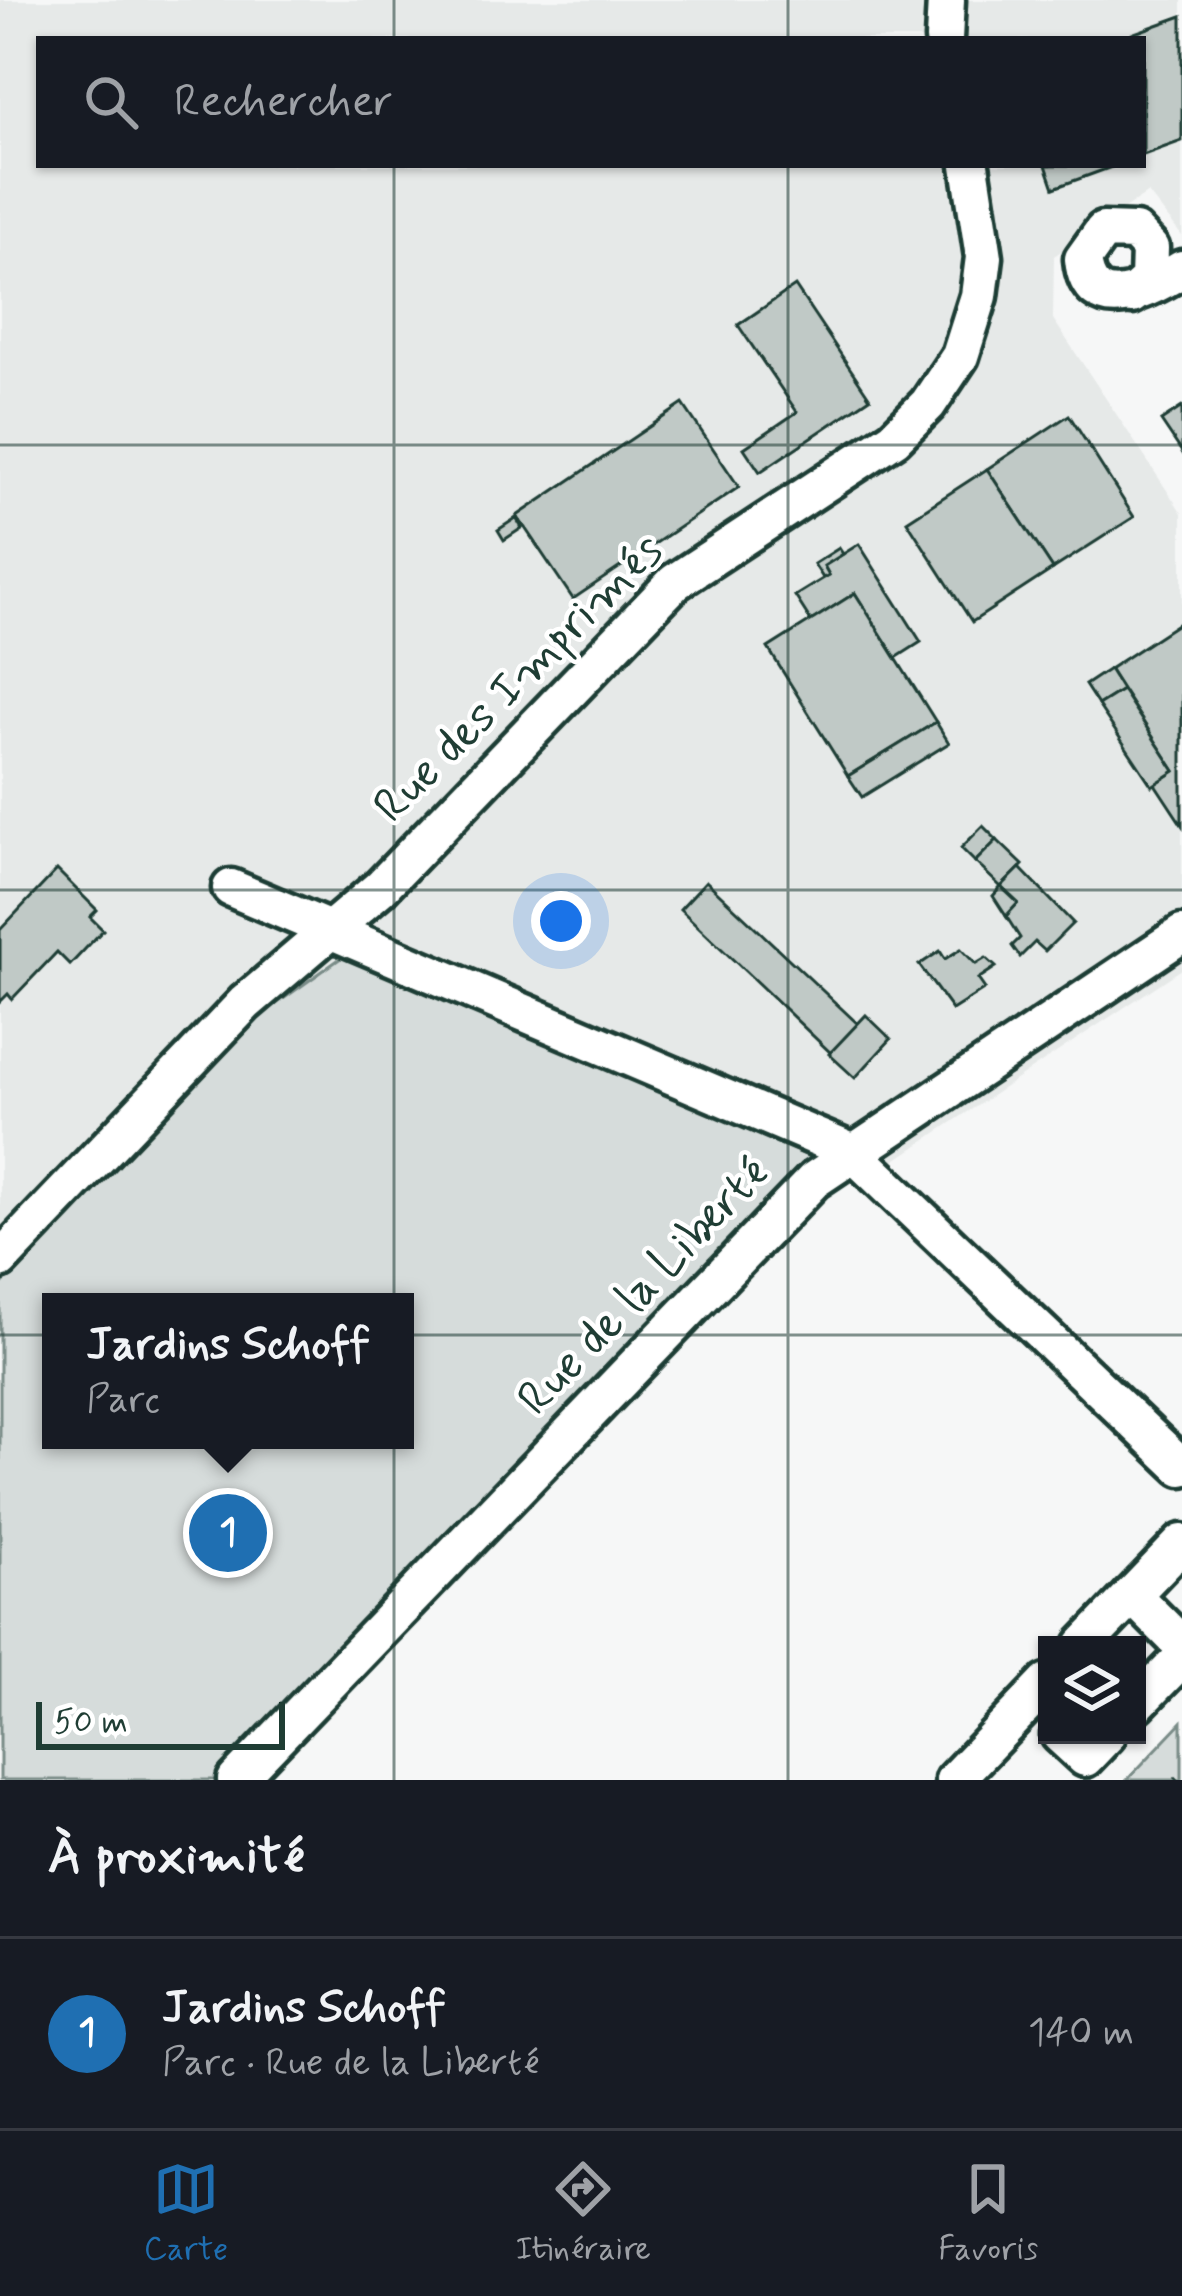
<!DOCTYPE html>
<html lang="fr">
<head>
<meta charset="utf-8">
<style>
  :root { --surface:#171b24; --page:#242831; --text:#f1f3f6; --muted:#9ea1a6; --line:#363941; --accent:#1f6fb2 }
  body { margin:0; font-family:Mynerve,sans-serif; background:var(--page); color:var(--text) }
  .controls { position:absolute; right:36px; bottom:36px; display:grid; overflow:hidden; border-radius:0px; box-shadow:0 3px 9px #0004 }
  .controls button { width:108px; height:108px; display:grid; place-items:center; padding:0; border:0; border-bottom:3px solid var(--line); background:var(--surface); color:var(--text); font:60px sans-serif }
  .scale { position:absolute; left:36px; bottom:30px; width:249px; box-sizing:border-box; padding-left:12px; border:6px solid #1f3d34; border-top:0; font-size:33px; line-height:42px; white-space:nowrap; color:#1f3d34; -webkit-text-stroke:9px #fff; paint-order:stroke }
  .you { position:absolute; left:561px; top:921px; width:42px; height:42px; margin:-30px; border:9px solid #fff; border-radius:50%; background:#1a73e8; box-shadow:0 0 0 18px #1a73e833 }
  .badge { display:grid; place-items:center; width:78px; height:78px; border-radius:50%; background:var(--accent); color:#fff; font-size:39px; font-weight:700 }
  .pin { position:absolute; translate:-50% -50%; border:6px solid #fff; box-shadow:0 3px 12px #0006 }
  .popup { position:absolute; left:42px; top:1293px; width:372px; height:156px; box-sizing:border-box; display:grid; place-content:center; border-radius:0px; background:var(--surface); filter:drop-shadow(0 3px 9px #0005); font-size:39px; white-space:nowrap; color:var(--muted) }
  .popup b { font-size:45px; color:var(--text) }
  .popup::after { content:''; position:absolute; left:50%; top:100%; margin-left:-24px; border:24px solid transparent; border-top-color:var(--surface) }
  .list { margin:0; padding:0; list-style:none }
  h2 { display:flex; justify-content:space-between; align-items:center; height:156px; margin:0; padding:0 48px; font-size:51px }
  h2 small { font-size:39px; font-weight:400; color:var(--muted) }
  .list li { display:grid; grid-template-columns:78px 1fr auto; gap:36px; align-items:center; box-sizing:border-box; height:192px; padding:0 48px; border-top:3px solid var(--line) }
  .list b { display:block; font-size:45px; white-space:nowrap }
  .list p { margin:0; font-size:39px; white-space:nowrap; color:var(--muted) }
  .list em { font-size:39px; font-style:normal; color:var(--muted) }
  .icon { flex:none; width:66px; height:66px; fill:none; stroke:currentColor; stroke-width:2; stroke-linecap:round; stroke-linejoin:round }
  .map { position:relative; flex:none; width:1182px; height:1780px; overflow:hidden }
  .search { position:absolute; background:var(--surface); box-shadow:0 3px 9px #0004; left:36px; right:36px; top:36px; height:132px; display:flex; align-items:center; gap:30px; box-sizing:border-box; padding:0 42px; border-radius:0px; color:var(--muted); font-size:45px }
  .sheet { height:348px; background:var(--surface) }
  nav { display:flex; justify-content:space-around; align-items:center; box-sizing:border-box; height:168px; border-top:3px solid var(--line); background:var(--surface); font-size:33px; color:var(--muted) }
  nav a { display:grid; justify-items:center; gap:6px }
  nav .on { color:var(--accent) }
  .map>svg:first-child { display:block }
</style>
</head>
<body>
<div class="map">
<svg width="1182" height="1780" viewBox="0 0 1182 1780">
  <rect width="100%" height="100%" fill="#f6f7f7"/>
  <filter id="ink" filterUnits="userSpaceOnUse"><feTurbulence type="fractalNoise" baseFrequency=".00833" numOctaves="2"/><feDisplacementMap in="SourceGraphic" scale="24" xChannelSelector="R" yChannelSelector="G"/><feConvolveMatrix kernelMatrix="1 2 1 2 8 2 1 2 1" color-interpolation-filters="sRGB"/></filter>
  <g filter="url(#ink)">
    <path fill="#e6e9e8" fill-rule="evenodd" d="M0,0H1182V236L1148,193L1054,256L1053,319L1182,513V969L864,1181L345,956L254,1019L0,1286ZM39,39H1143V165H39Z"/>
    <g fill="#d6dcdb" stroke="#7a8c88" stroke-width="3" fill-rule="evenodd">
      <path d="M345,955L815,1159L218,1780H0V1286L255,1019ZM51,1302H405V1440H51Z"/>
      <path d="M1182,1722V1780H1127Z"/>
    </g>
    <g fill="#c0c9c6" stroke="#1f3d34" stroke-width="3">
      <path d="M1182,16V141L1143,155V39H1118Z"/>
      <path d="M1046,165H1117L1054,188Z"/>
      <path d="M795,286L870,398L760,472L744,448L797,412L738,325Z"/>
      <path d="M683,404L739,487L573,599L517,516Z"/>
      <path d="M1182,407V452L1161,421Z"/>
      <path d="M1069,415L1134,517L1053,569L987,469Z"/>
      <path d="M987,469L1053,569L972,622L907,521Z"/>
      <path d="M516,518L522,528L504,540L498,530Z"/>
      <path d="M859,544L921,642L896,658L855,593L811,621L795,596L829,575L824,566Z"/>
      <path d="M839,548L843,554L824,566L829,575L823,578L814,564Z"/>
      <path d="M855,593L936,722L848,776L768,648Z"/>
      <path d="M1182,621V825L1155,784L1175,771L1109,669Z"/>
      <path d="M1109,669L1122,690L1098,705L1085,685Z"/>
      <path d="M1122,690L1175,771L1152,786L1098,705Z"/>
      <path d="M936,722L949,743L862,797L848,776Z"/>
      <path d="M983,826L997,840L975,862L961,848Z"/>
      <path d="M997,840L1023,865L1001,887L975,862Z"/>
      <path d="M1020,868L1073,923L1045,951L1035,942L1020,957L1012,946L1020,938L1006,916L1018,903L1001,887Z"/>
      <path d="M57,870L97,910L90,917L103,930L70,965L57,952L12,999L8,994L0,1002V930Z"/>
      <path d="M706,881L858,1024L831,1053L680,909Z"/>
      <path d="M1001,887L1018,903L1006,916L993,896Z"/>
      <path d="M961,949L976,964L986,958L996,967L978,979L985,989L952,1010L919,965L940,951L945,959Z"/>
      <path d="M866,1015L891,1039L855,1078L829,1054Z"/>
    </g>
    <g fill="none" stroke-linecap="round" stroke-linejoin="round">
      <defs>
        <g id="minor">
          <path d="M944,39L946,0"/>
          <path d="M1132,295L1149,280L1150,248L1135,232L1103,231L1083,259C1089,322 1150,289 1182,269"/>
          <path d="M231,888L852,1152L1182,1467"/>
          <path d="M0,1260L245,1003L380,888L675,582L894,438L928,404L960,356L979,296L984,257L970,165"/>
          <path d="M1132,1595L1182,1645"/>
          <path d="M1084,1645L1182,1543"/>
          <path d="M1137,1704L1182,1658"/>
          <path d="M1060,1735L1085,1758L1107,1735"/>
          <path d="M236,1780L814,1180L1182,934"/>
          <path d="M954,1780L1047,1683"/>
        </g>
      </defs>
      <use href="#minor" stroke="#1f3d34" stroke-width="45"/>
      <path stroke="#1f3d34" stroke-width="6" stroke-dasharray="3 9" stroke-linecap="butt" d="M1176,1780L1182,1774"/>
      <use href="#minor" stroke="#fff" stroke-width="36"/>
    </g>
  </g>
  <path fill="none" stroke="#1f3d34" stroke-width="3" stroke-opacity="0.55" d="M394,0V39M788,0V39M394,165V1780M788,165V1780M0,445H1182M0,890H1182M0,1335H1182"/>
  <g text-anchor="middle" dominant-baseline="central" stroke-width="9" stroke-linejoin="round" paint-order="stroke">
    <g font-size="48" fill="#1f3d34" stroke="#fff">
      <text transform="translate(519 679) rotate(-45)">Rue des Imprimés</text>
      <text transform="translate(644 1287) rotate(-46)">Rue de la Liberté</text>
    </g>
  </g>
</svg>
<div class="controls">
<button><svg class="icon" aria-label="layers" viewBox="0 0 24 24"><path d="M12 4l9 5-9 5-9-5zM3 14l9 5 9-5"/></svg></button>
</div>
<div class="scale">50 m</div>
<div class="you"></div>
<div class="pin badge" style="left:228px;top:1533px">1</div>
<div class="popup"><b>Jardins Schoff</b>Parc</div>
<div class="search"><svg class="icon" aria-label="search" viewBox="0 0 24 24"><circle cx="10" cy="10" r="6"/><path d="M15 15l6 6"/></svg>Rechercher</div>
</div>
<section class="sheet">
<h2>À proximité<small></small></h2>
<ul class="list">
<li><span class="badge">1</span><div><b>Jardins Schoff</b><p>Parc · Rue de la Liberté</p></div><em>140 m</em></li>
</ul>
</section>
<nav>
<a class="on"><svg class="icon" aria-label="map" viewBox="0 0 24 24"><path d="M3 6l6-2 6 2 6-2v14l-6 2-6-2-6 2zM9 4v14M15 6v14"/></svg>Carte</a>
<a><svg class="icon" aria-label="directions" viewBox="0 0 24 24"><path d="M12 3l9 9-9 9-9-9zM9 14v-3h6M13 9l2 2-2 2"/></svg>Itinéraire</a>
<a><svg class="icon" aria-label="saved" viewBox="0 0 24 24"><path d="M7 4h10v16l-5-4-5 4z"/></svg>Favoris</a>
</nav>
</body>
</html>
